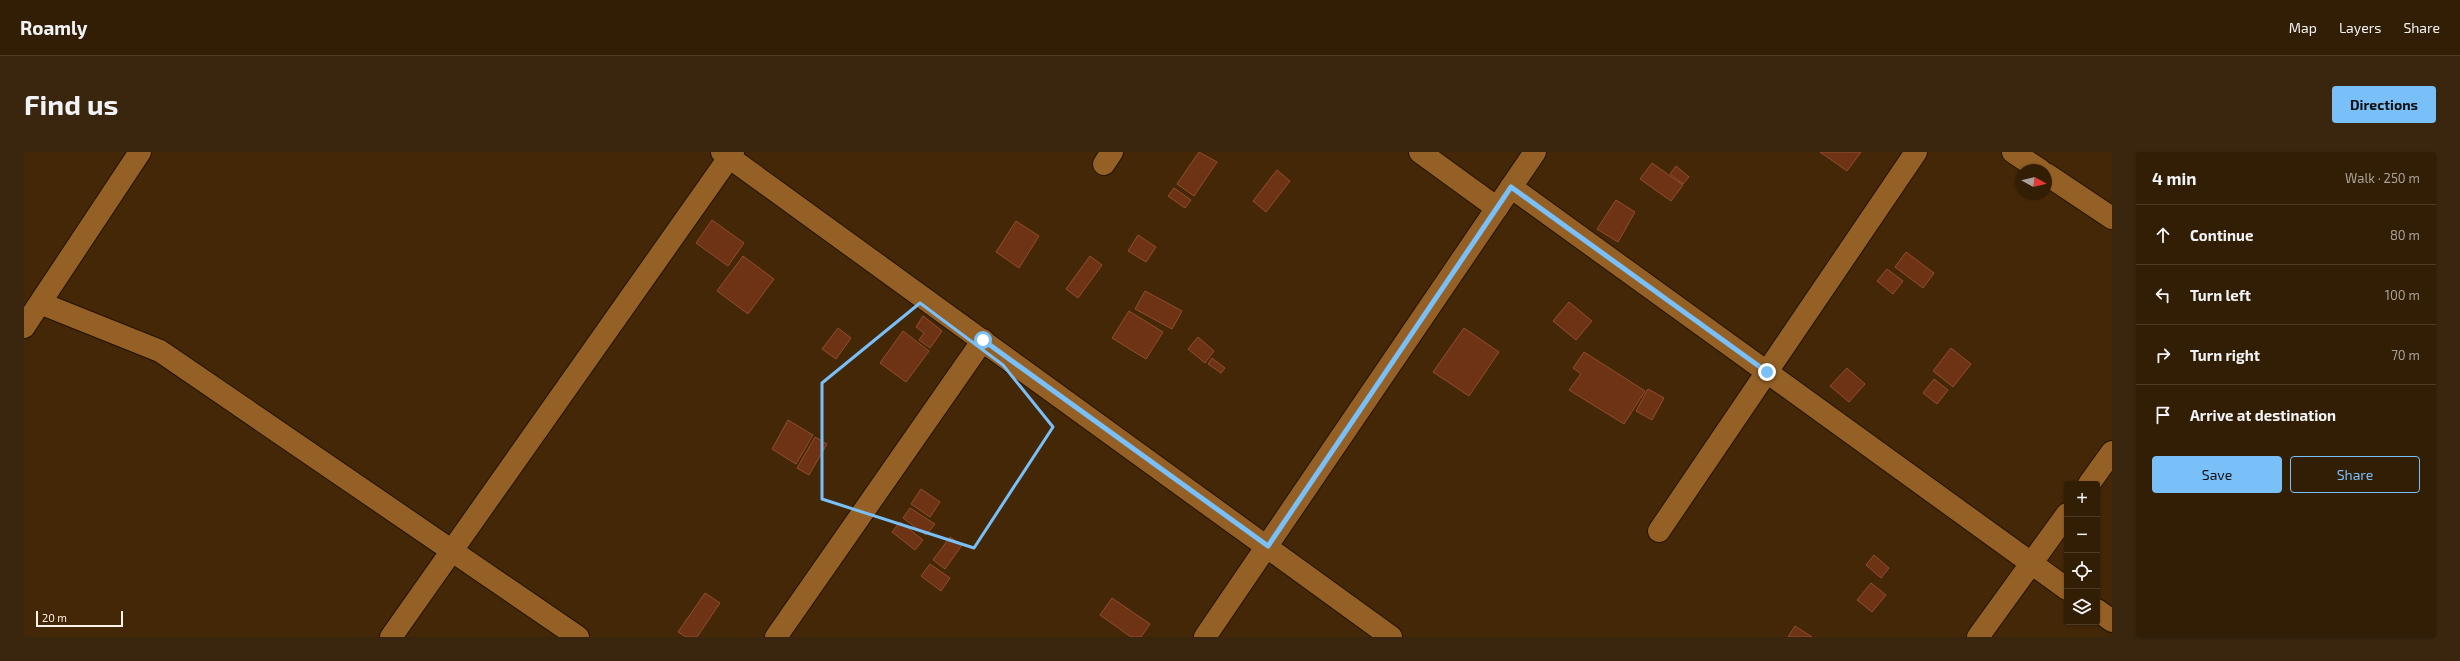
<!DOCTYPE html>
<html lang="en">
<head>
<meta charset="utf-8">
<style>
  :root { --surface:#321d05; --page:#3a260f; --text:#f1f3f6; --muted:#a8a29a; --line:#4d3b27; --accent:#79bff8 }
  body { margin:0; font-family:"Exo 2",sans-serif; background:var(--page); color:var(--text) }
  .controls { position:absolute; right:12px; bottom:12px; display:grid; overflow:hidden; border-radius:4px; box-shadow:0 1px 3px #0004 }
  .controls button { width:36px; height:36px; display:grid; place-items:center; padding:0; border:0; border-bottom:1px solid var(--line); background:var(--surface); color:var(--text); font:20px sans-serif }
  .compass { position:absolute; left:1992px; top:12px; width:36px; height:36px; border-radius:50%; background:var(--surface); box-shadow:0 1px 3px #0004; rotate:98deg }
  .scale { position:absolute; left:12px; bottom:10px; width:87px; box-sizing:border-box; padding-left:4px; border:2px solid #fef2e6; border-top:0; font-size:11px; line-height:14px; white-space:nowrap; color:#fef2e6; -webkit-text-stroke:3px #432707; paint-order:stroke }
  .stop { position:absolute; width:12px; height:12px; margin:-9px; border:3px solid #79bff8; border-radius:50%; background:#fff }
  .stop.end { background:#79bff8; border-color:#fff; box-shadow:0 1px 4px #0008 }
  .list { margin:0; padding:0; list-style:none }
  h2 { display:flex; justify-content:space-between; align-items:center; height:52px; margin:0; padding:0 16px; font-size:17px }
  h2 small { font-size:13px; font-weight:400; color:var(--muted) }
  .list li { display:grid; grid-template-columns:26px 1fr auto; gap:12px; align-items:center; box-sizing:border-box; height:60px; padding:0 16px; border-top:1px solid var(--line) }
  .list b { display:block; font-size:15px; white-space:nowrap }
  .list em { font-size:13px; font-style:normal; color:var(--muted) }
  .actions { display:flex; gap:8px; padding:12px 16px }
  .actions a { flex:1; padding:9px 0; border:1px solid var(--accent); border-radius:4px; text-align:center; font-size:14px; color:var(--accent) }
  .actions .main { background:var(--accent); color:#111 }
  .icon { flex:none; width:22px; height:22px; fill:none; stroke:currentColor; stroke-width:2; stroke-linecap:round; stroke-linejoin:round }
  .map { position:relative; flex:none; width:2088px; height:485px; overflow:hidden; border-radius:4px }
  header { display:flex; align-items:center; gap:24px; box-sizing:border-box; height:56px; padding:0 20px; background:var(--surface); border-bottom:1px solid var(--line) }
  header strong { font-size:19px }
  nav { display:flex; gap:22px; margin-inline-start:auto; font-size:14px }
  .intro { display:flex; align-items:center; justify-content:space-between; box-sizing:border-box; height:96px; padding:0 24px }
  h1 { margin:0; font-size:28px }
  .button { padding:10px 18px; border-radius:4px; background:var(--accent); color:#111; font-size:14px; font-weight:700 }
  main { display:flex; gap:24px; padding:0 24px }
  aside { flex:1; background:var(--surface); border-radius:4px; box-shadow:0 1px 3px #0004 }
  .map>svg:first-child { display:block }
</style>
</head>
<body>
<header>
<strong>Roamly</strong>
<nav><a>Map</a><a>Layers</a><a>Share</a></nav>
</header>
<div class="intro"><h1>Find us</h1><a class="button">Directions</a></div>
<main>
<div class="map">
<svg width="2088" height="485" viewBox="0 0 2088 485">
  <rect width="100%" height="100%" fill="#432707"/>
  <g fill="#6e3214" stroke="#924e2f">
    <path d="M1175,0L1193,10L1170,44L1153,32Z"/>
    <path d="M1796,0H1837L1823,19Z"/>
    <path d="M1628,11L1659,33L1647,49L1616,27Z"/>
    <path d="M1652,14L1665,25L1659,32L1646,22Z"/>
    <path d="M1253,18L1266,29L1242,60L1229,49Z"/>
    <path d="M1150,36L1167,48L1161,56L1144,44Z"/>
    <path d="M1592,48L1611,60L1594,90L1573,77Z"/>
    <path d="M688,68L720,91L704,114L672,91Z"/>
    <path d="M992,69L1015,84L995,116L972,100Z"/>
    <path d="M1114,83L1132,95L1122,110L1104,99Z"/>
    <path d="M1882,100L1910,121L1899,136L1871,115Z"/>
    <path d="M719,104L750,127L724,162L693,139Z"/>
    <path d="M1066,104L1078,113L1054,146L1042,137Z"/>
    <path d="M1863,117L1879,129L1869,142L1853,129Z"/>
    <path d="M1121,139L1158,159L1148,177L1111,157Z"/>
    <path d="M1545,150L1568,169L1552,188L1529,169Z"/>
    <path d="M1105,159L1139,180L1122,207L1088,186Z"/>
    <path d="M899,164L918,179L906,196L895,188L900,181L892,175Z"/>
    <path d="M814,176L827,186L812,207L798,197Z"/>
    <path d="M1440,176L1475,200L1445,244L1409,220Z"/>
    <path d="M879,179L905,199L882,230L856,211Z"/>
    <path d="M1174,185L1190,199L1181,211L1164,197Z"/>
    <path d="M1927,196L1947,212L1929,235L1909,219Z"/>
    <path d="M1560,200L1621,239L1600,272L1545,238L1557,222L1549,216Z"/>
    <path d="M1188,206L1201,216L1197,221L1184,212Z"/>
    <path d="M1823,216L1841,232L1825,250L1806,234Z"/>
    <path d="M1910,227L1924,238L1913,252L1899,241Z"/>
    <path d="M1624,237L1640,246L1628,268L1612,259Z"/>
    <path d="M764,268L789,283L772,312L748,297Z"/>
    <path d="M791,285L803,292L785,323L773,316Z"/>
    <path d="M897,337L916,350L906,365L887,352Z"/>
    <path d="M886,356L911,372L902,383L879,366Z"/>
    <path d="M876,370L899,388L891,398L868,380Z"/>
    <path d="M926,385L938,393L921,417L909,408Z"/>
    <path d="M1850,403L1865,416L1857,426L1842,413Z"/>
    <path d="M906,412L926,426L917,439L897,424Z"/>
    <path d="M1847,431L1862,443L1848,460L1833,448Z"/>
    <path d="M681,441L696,451L673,485H662L654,480Z"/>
    <path d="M1088,446L1126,472L1117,485H1107L1076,463Z"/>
    <path d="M1771,474L1788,485H1764Z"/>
  </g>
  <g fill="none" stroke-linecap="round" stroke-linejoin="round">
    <defs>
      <g id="minor">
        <path d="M698,0L1367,485"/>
        <path d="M1396,0L1473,56"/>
        <path d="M1989,0L2016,18"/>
        <path d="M1080,12L1088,0"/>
        <path d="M2022,22L2088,66"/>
        <path d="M1487,35L2043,437"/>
        <path d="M16,151L136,199L554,485"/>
        <path d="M0,175L116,0"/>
        <path d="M2065,332L2088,300"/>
        <path d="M1635,379L1892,0"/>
        <path d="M2073,458L2088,469"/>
        <path d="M367,485L709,0"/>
        <path d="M752,485L959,188"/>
        <path d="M1181,485L1511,0"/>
        <path d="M1954,485L2043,362"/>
      </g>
    </defs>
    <use href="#minor" stroke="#231202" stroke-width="24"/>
    <use href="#minor" stroke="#956025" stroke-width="22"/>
  </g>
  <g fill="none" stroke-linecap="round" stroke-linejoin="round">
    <path stroke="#79bff8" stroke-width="5" d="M959,188L1244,394L1487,35L1743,220"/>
  </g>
  <path fill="none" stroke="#79bff8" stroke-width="3" stroke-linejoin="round" d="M896,151L979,213L1029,275L950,396L798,347V231Z"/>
</svg>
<div class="controls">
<button>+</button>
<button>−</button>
<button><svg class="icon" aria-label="locate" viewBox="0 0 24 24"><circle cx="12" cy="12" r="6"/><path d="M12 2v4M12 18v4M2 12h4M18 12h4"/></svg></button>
<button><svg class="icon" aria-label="layers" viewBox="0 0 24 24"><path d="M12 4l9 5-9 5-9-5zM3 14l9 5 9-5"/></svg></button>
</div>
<svg class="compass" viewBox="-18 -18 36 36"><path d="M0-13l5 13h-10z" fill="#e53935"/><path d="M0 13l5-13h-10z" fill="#a8a29a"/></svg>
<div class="scale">20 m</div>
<div class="stop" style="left:959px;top:188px"></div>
<div class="stop end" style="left:1743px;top:220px"></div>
</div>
<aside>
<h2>4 min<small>Walk · 250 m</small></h2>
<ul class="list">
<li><svg class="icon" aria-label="ahead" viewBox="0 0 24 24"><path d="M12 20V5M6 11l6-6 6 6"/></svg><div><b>Continue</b></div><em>80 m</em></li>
<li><svg class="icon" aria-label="left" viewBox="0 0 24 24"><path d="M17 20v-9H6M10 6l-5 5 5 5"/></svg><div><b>Turn left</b></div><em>100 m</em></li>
<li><svg class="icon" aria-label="right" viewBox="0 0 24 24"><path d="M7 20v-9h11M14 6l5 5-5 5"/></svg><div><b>Turn right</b></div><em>70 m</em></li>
<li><svg class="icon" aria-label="arrive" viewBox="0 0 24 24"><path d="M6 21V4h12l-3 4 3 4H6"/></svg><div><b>Arrive at destination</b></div></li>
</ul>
<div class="actions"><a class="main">Save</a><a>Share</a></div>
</aside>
</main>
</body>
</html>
